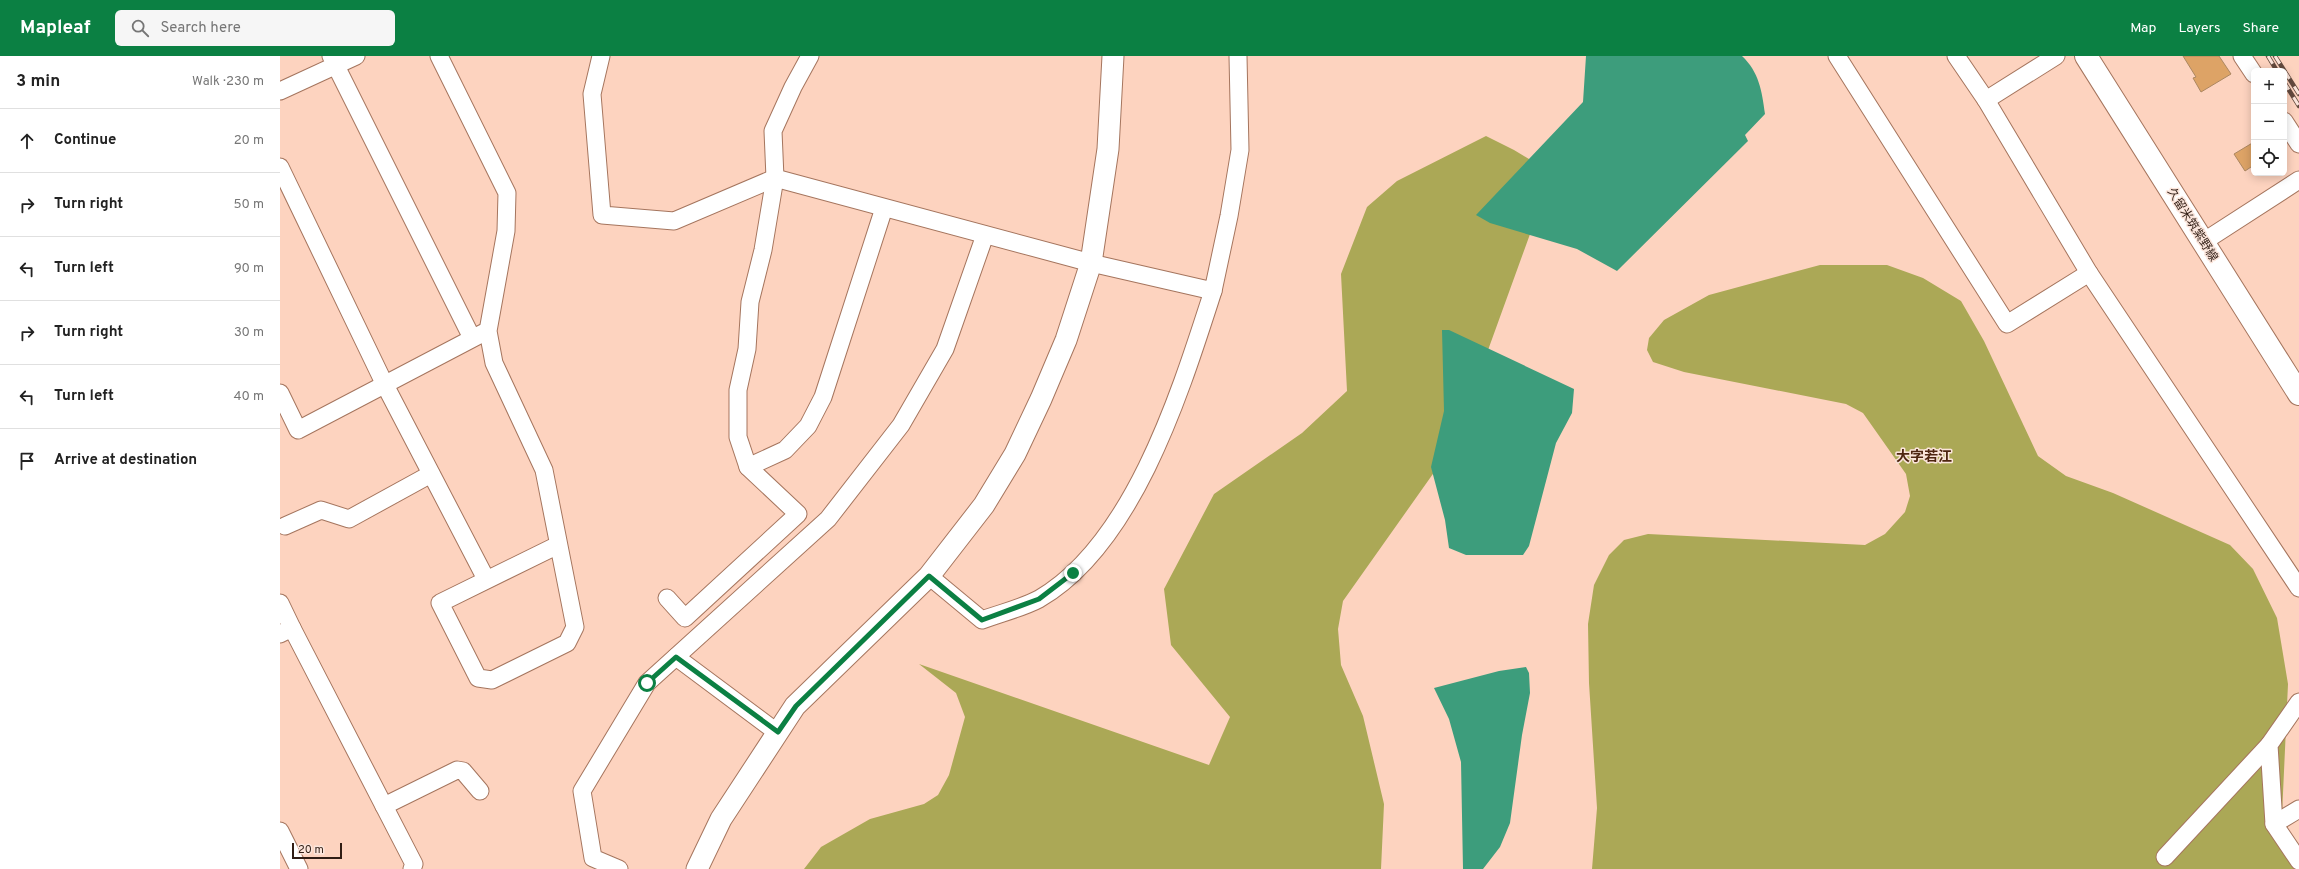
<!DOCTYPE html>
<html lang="en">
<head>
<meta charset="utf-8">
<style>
  :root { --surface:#fff; --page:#f6f6f6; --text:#222; --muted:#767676; --line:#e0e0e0; --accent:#0b8043 }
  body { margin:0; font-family:Overpass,"Noto Sans JP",sans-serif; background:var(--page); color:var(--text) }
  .controls { position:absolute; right:12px; top:12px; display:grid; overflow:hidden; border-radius:6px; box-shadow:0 2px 10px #0003 }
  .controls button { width:36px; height:36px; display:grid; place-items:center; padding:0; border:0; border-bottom:1px solid var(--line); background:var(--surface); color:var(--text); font:20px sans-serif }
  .scale { position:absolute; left:12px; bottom:10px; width:50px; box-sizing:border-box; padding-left:4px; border:2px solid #301d14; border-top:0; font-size:11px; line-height:14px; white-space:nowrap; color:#301d14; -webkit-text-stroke:3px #fbe5db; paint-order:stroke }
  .stop { position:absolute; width:12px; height:12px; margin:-9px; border:3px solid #0b8043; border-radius:50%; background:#fff }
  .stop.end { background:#0b8043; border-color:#fff; box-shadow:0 1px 4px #0008 }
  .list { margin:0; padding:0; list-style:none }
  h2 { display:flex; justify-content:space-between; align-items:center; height:52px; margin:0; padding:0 16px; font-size:17px }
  h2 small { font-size:13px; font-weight:400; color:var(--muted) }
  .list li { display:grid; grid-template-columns:26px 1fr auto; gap:12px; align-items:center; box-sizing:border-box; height:64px; padding:0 16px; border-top:1px solid var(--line) }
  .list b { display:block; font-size:15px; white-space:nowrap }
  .list em { font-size:13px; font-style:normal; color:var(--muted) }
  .icon { flex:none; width:22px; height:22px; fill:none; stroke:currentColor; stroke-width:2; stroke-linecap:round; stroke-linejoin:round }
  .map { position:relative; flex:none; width:2019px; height:813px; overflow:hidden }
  header { display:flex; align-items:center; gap:24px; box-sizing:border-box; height:56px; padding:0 20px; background:var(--accent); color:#fff }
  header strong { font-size:19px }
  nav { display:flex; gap:22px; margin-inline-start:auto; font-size:14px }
  .search { width:280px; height:36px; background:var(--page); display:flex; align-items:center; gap:10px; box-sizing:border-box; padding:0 14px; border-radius:6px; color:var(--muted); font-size:15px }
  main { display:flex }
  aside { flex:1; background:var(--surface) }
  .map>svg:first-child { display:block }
</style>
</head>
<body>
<header>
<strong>Mapleaf</strong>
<div class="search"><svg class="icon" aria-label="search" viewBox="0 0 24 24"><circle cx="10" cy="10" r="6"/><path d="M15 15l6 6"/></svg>Search here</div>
<nav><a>Map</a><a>Layers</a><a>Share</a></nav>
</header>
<main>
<aside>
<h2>3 min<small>Walk · 230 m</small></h2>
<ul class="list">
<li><svg class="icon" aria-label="ahead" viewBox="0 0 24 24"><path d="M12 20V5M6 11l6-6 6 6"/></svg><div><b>Continue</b></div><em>20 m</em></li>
<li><svg class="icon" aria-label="right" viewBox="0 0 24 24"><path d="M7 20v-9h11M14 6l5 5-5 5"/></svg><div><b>Turn right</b></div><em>50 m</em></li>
<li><svg class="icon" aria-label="left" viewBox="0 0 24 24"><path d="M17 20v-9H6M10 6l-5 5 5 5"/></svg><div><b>Turn left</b></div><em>90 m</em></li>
<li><svg class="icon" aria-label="right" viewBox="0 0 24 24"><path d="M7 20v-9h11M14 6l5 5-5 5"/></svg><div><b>Turn right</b></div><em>30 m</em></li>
<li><svg class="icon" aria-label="left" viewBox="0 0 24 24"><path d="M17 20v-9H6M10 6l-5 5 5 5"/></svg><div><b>Turn left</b></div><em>40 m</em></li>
<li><svg class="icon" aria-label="arrive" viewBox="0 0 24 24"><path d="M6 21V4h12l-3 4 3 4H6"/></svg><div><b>Arrive at destination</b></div></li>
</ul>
</aside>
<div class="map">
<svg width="2019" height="813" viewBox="0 0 2019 813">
  <rect width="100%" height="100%" fill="#fdd3bf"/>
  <g fill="#aba856">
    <path d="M1206,80L1234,94L1259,109L1258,156L1178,377L1155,415L1063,545L1058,573L1061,609L1083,660L1104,748L1101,813H524L541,791L590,763L644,748L658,739L669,719L685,661L676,637L639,608L929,709L950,661L891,589L884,533L934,438L1022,377L1067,335L1061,218L1087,151L1117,125Z"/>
    <path d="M1540,209H1607L1643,222L1681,245L1704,285L1758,400L1786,420L1833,437L1950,489L1973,513L1997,562L2008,628L2002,759L2019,798V813H1312L1317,752L1309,627L1308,568L1314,529L1329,499L1344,484L1368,478L1585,489L1605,478L1625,456L1630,440L1626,418L1583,357L1566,348L1404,316L1373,306L1367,294L1369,282L1384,264L1429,239Z"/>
  </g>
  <g fill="#3d9d7c">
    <path d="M1306,0H1462C1479,16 1482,35 1485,58L1465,79L1468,85L1337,215L1297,193L1210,167L1196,159L1303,46Z"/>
    <path d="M1162,274H1169L1294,333L1292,357L1276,387L1249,490L1243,499H1186L1169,492L1165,464L1151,411L1164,355Z"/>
    <path d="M1246,611L1249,617L1250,637L1242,679L1230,767L1220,791L1203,813H1183L1181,706L1169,663L1154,632L1219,615Z"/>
  </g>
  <g fill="#dda366" stroke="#ac8761">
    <path d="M1903,0H1939L1951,18L1921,36L1913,22L1916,21Z"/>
    <path d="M1974,86V109L1965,115L1954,98Z"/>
  </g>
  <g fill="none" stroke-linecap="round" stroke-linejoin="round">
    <defs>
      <g id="minor">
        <path d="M51,0L192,282"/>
        <path d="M159,0L227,137L226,175L208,275L214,307L264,414L295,571L287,587L212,624L198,622L160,547L278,489"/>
        <path d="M321,0L312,38L322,159L394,165L495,122L811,207L933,235L949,160L960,94L958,0"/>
        <path d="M1557,0L1727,268L1809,217"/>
        <path d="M1676,0L1706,44L1809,217L2019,532"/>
        <path d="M1962,0L1974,18"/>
        <path d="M0,35L76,0"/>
        <path d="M1706,44L1776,0"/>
        <path d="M2004,65L2019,88"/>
        <path d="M0,111L105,329L206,523"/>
        <path d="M1923,186L2019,124"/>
        <path d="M0,337L18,374L203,277"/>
        <path d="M468,411L505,394L528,370L543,341L604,152"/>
        <path d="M5,470L41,454L69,463L151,418"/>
        <path d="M649,520L702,564C721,557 742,552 759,543C854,488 901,334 933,235"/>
        <path d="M387,542L405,562L518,458L468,411L458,381V334L467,293L470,246L483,194L495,122L493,75L513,31L530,0"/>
        <path d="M0,547L12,572"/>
        <path d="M0,578L12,572L134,808L132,813"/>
        <path d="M396,601L498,677"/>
        <path d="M2019,646L1989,689L1994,768L2019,805"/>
        <path d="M104,750L177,714L183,715L200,735"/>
        <path d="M1994,768L2019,753"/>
        <path d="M0,775L19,813"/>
        <path d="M1885,801L1989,689"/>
        <path d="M339,813L313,802L302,735L367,627L548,463L621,369L665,293L705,179"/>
      </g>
      <path id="tertiary" d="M417,813L441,763L515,650L649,520L704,449L735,398L761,343L786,284L811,207L828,93L833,0"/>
      <path id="primary" d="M1806,0L2019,338"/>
    </defs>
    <use href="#minor" stroke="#a5755e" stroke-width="19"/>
    <use href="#tertiary" stroke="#a5755e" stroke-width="23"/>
    <use href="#primary" stroke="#a5755e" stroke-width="24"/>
    <use href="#minor" stroke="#fff" stroke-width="17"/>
    <use href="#tertiary" stroke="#fff" stroke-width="21"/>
    <use href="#primary" stroke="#fff" stroke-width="22"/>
    <defs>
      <g id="rail">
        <path d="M1988,0L1997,15"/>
        <path d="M1995,0L2019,38"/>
        <path d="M2004,26L2019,50"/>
      </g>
    </defs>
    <use href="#rail" stroke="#634a3e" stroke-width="4.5"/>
    <use href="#rail" stroke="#fbe5db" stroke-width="3" stroke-dasharray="9" stroke-linecap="butt"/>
  </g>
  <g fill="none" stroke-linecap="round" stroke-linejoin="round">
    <path stroke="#0b8043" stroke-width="5" d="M367,627L396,601L498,676L516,650L649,520L702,564L759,543L793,517"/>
  </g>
  <g text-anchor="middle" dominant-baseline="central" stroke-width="3" stroke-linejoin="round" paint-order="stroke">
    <g font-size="12" fill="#301d14" stroke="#fbe5db">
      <text transform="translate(1912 169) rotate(58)">久留米筑紫野線</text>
    </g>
    <g font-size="14" font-weight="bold" fill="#4e2510" stroke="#fbe5db">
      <text x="1644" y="401">大字若江</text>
    </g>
  </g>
</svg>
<div class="controls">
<button>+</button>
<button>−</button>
<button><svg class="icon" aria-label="locate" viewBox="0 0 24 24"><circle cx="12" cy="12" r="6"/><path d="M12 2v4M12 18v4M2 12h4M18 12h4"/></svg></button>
</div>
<div class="scale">20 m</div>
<div class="stop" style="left:367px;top:627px"></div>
<div class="stop end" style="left:793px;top:517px"></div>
</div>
</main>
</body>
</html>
